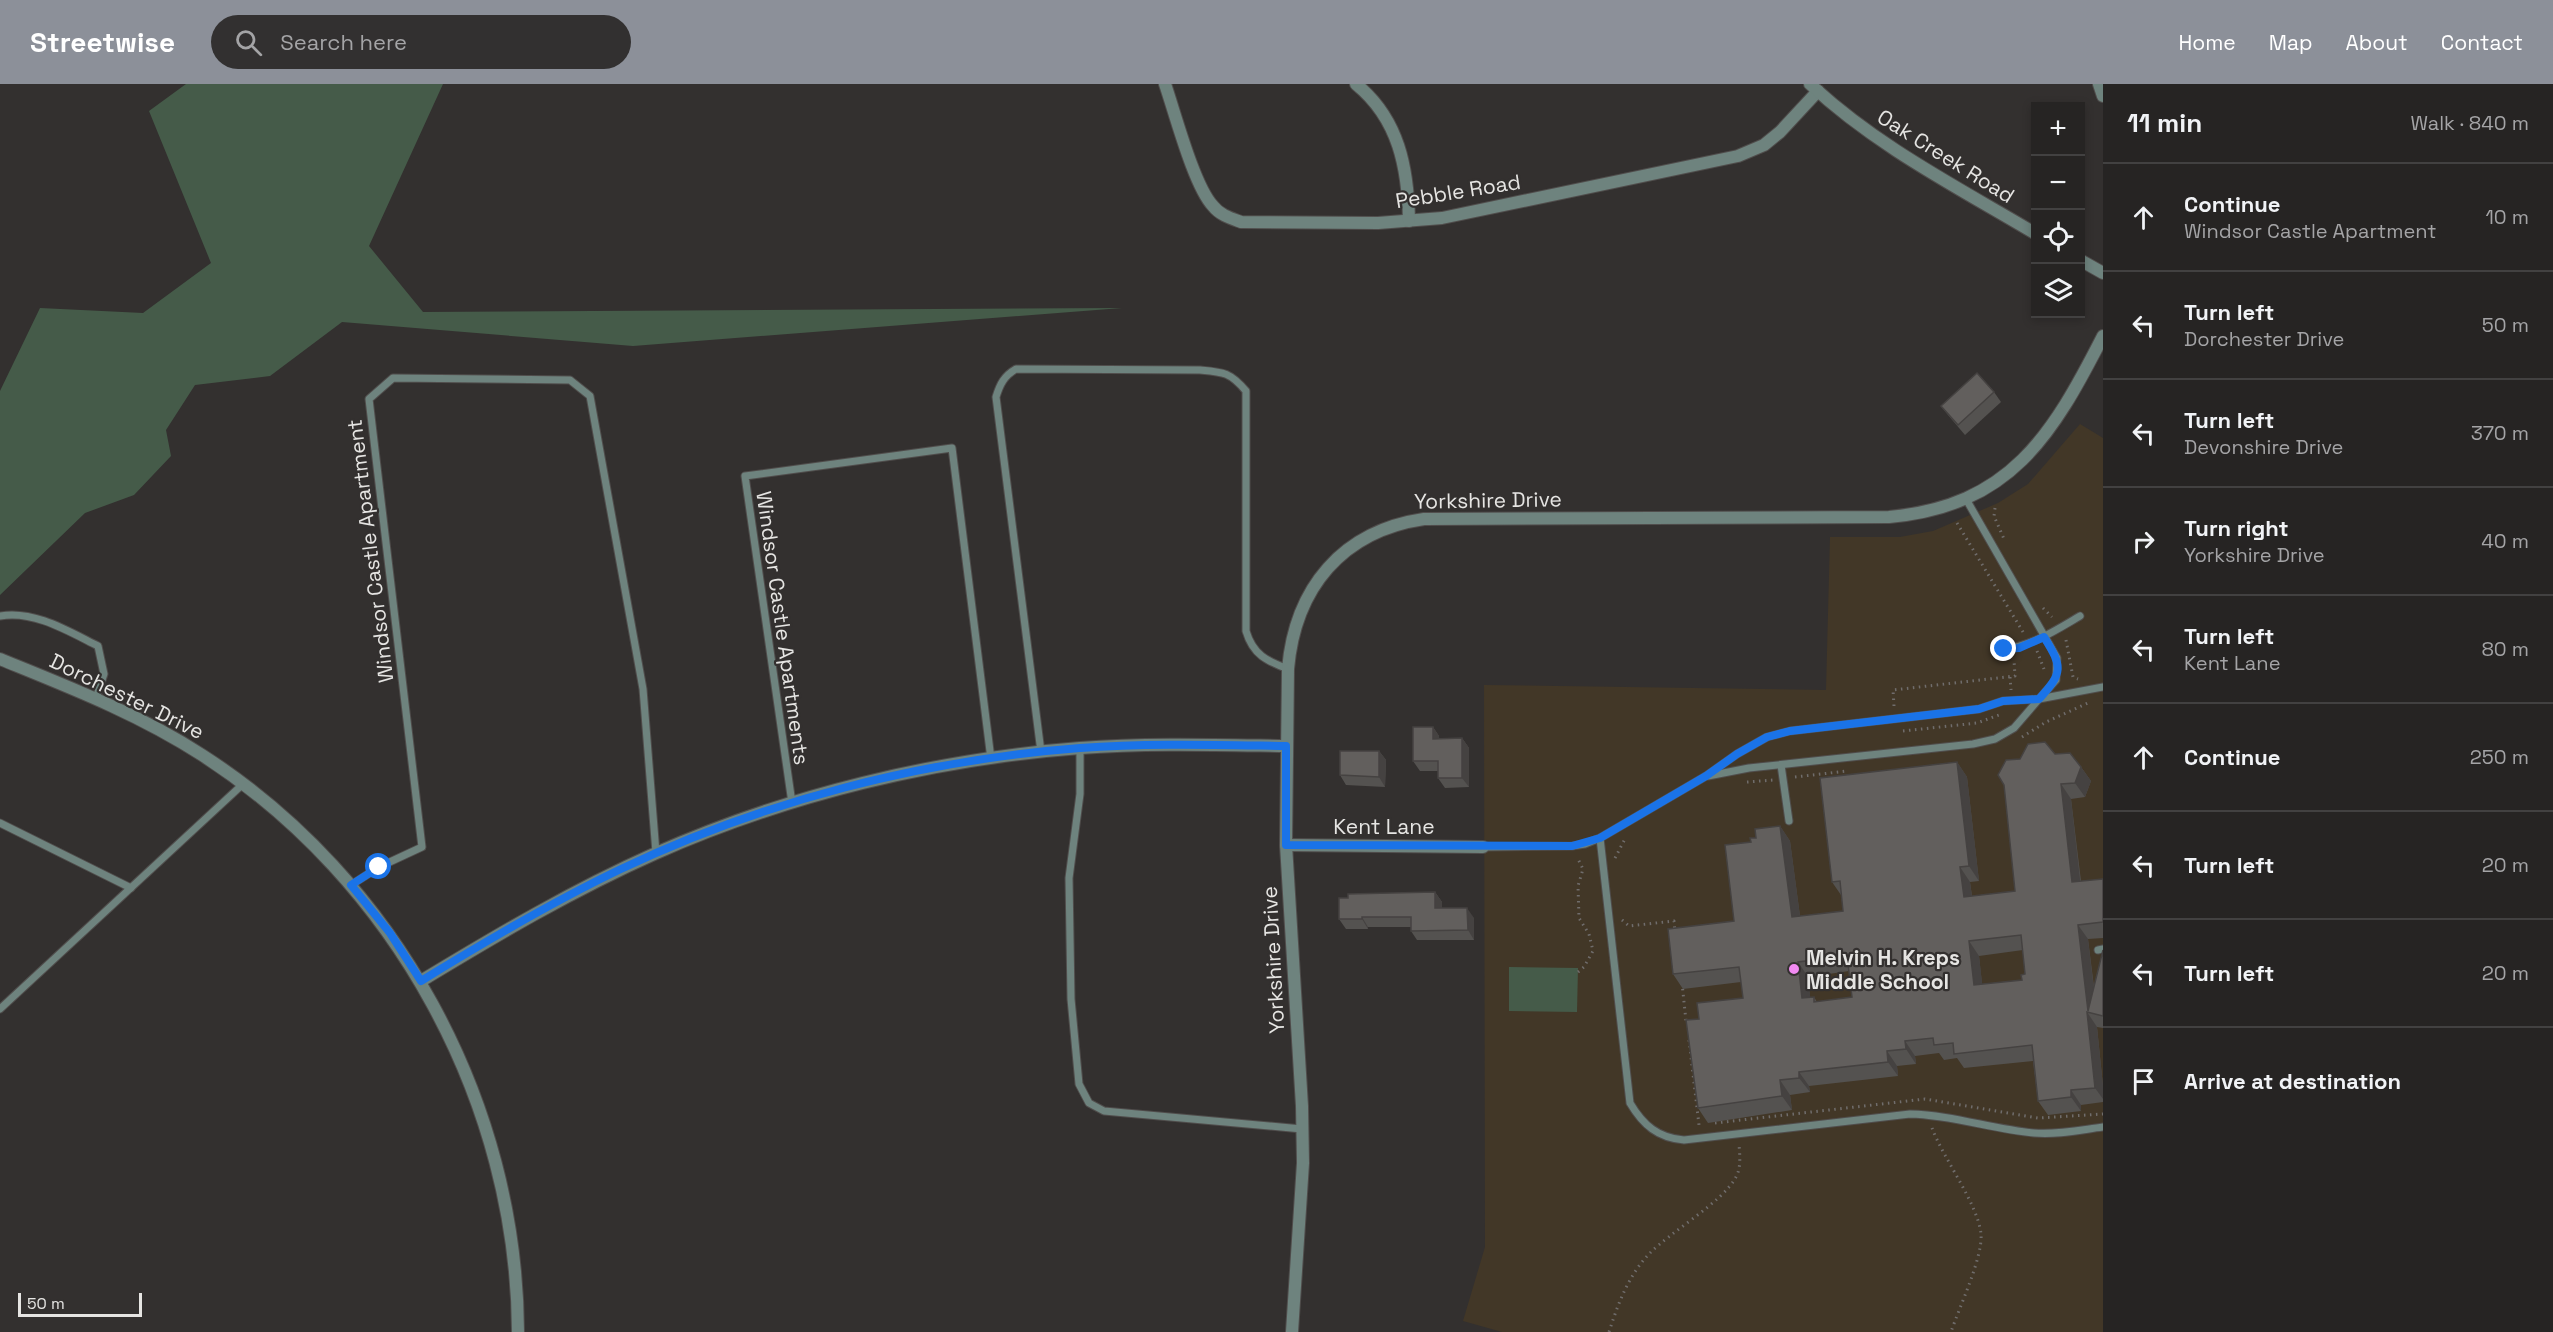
<!DOCTYPE html>
<html lang="en">
<head>
<meta charset="utf-8">
<style>
  :root { --surface:#262423; --page:#323030; --text:#f1f3f6; --muted:#a4a4a6; --line:#424141; --accent:#8c9099 }
  body { margin:0; font-family:"Space Grotesk",sans-serif; background:var(--page); color:var(--text) }
  .controls { position:absolute; right:18px; top:18px; display:grid; overflow:hidden; border-radius:0px; box-shadow:0 3px 9px #0003 }
  .controls button { width:54px; height:54px; display:grid; place-items:center; padding:0; border:0; border-bottom:2px solid var(--line); background:var(--surface); color:var(--text); font:30px sans-serif }
  .scale { position:absolute; left:18px; bottom:15px; width:124px; box-sizing:border-box; padding-left:6px; border:3px solid #e6e5e3; border-top:0; font-size:16px; line-height:21px; white-space:nowrap; color:#e6e5e3; -webkit-text-stroke:4px #33302f; paint-order:stroke }
  .stop { position:absolute; width:18px; height:18px; margin:-14px; border:4px solid #1a73e8; border-radius:50%; background:#fff }
  .stop.end { background:#1a73e8; border-color:#fff; box-shadow:0 2px 6px #0008 }
  .list { margin:0; padding:0; list-style:none }
  h2 { display:flex; justify-content:space-between; align-items:center; height:78px; margin:0; padding:0 24px; font-size:26px }
  h2 small { font-size:20px; font-weight:400; color:var(--muted) }
  .list li { display:grid; grid-template-columns:39px 1fr auto; gap:18px; align-items:center; box-sizing:border-box; height:108px; padding:0 24px; border-top:2px solid var(--line) }
  .list b { display:block; font-size:22px; white-space:nowrap }
  .list p { margin:0; font-size:20px; white-space:nowrap; color:var(--muted) }
  .list em { font-size:20px; font-style:normal; color:var(--muted) }
  .icon { flex:none; width:33px; height:33px; fill:none; stroke:currentColor; stroke-width:2; stroke-linecap:round; stroke-linejoin:round }
  .map { position:relative; flex:none; width:2103px; height:1248px; overflow:hidden }
  header { display:flex; align-items:center; gap:36px; box-sizing:border-box; height:84px; padding:0 30px; background:var(--accent); color:#fff }
  header strong { font-size:28px }
  nav { display:flex; gap:33px; margin-inline-start:auto; font-size:21px }
  .search { width:420px; height:54px; background:var(--page); display:flex; align-items:center; gap:15px; box-sizing:border-box; padding:0 21px; border-radius:33px; color:var(--muted); font-size:22px }
  main { display:flex }
  aside { flex:1; background:var(--surface) }
  .map>svg:first-child { display:block }
</style>
</head>
<body>
<header>
<strong>Streetwise</strong>
<div class="search"><svg class="icon" aria-label="search" viewBox="0 0 24 24"><circle cx="10" cy="10" r="6"/><path d="M15 15l6 6"/></svg>Search here</div>
<nav><a>Home</a><a>Map</a><a>About</a><a>Contact</a></nav>
</header>
<main>
<div class="map">
<svg width="2103" height="1248" viewBox="0 0 2103 1248">
  <rect width="100%" height="100%" fill="#33302f"/>
  <path fill="#423727" d="M2080,340L2103,354V1248H1502L1463,1237L1485,1163L1484,601L1826,606L1830,453H1900L1933,447L1998,419L2028,400Z"/>
  <g fill="#455b49">
    <path d="M186,0H443L369,162L423,228L1122,224L633,262L342,238L270,292L195,301L166,346L171,372L134,411L85,429L0,511V307L40,224L143,229L211,179L149,27Z"/>
    <path d="M1509,883L1578,884L1577,928L1509,927Z"/>
  </g>
  <g fill="none" stroke-linecap="round" stroke-linejoin="round">
    <defs>
      <g id="service">
        <path d="M0,532C34,526 68,547 98,562L104,590L96,614"/>
        <path d="M2004,565C2032,562 2056,546 2080,532"/>
        <path d="M1080,664V710L1069,794L1071,915L1079,1000L1089,1019L1104,1027L1302,1045"/>
        <path d="M1041,668L996,313C1000,300 1004,292 1016,285L1200,286C1223,288 1230,288 1246,307V547C1253,571 1267,577 1288,585"/>
        <path d="M1781,681L1789,737"/>
        <path d="M1708,692L1749,684L1973,660L1995,655L2014,644L2039,615L2103,603"/>
        <path d="M792,719L745,392L952,364L991,675"/>
        <path d="M0,739L131,804"/>
        <path d="M1600,754L1630,1019C1643,1041 1658,1054 1684,1056L1910,1030C1952,1031 1992,1045 2034,1049C2057,1051 2080,1046 2103,1043"/>
        <path d="M1483,763L1572,762L1585,760L1600,754L1706,692L1737,670L1767,653L1790,647L1979,625L2003,617L2039,615L2056,596L2057,574L1966,415"/>
        <path d="M351,801L379,783L422,763L369,315L393,294L570,296L590,312L643,605L656,769"/>
        <path d="M2098,866L2103,865"/>
        <path d="M0,925L243,700"/>
      </g>
      <g id="minor">
        <path d="M1165,0C1175,29 1194,102 1213,122C1220,131 1230,134 1241,138L1378,139L1442,134L1738,72L1764,61L1780,48L1818,7"/>
        <path d="M1356,0C1399,35 1408,84 1409,137"/>
        <path d="M2099,0L2103,12"/>
        <path d="M1286,761L1483,763"/>
        <path d="M421,897C497,851 573,806 654,770C787,711 935,675 1080,664C1148,659 1217,661 1286,662"/>
        <path d="M1292,1248L1303,1079L1302,1022L1286,761L1288,585C1295,504 1342,447 1424,435L1889,433C2010,422 2052,352 2103,252"/>
      </g>
      <g id="tertiary">
        <path d="M1810,0C1876,62 1959,104 2036,150"/>
        <path d="M2080,176L2103,189"/>
        <path d="M0,575C69,603 139,630 202,671C396,796 517,1018 518,1248"/>
      </g>
    </defs>
    <use href="#service" stroke="#504d4c" stroke-width="9"/>
    <use href="#minor" stroke="#504d4c" stroke-width="14"/>
    <use href="#tertiary" stroke="#504d4c" stroke-width="14"/>
    <g stroke="#706d6c" stroke-width="3" stroke-dasharray="1.5 4.5" stroke-linecap="butt">
      <path d="M1995,424L1994,432L2004,455"/>
      <path d="M1957,439L2023,548"/>
      <path d="M2043,524L2052,533"/>
      <path d="M2066,556L2073,593L2078,595"/>
      <path d="M2037,567L2044,585"/>
      <path d="M2010,593L2011,606"/>
      <path d="M1894,622L1893,606L2015,592L2014,576"/>
      <path d="M1903,647L1977,639L1999,631"/>
      <path d="M2022,653L2046,638L2088,619"/>
      <path d="M1795,693L1847,687"/>
      <path d="M1747,698L1774,696"/>
      <path d="M1615,774L1626,753"/>
      <path d="M1622,836L1629,842L1674,837L1675,848"/>
      <path d="M1578,888L1584,883L1593,867L1589,850L1579,834L1578,802L1583,785L1578,775"/>
      <path d="M1682,899L1686,937"/>
      <path d="M1689,956L1699,1041H1703"/>
      <path d="M1715,1039L1925,1015L2038,1034L2103,1030"/>
      <path d="M1932,1044C1943,1074 1978,1120 1981,1150C1983,1173 1959,1224 1951,1248"/>
      <path d="M1609,1248C1618,1220 1628,1192 1649,1170C1670,1148 1723,1118 1736,1093C1741,1084 1740,1072 1739,1061"/>
    </g>
    <use href="#service" stroke="#6e837e" stroke-width="7"/>
    <use href="#minor" stroke="#6e837e" stroke-width="12"/>
    <use href="#tertiary" stroke="#6e837e" stroke-width="12"/>
  </g>
  <g fill="#545250" fill-rule="evenodd">
    <path d="M1994,308L2001,318L1965,351L1948,331L1941,322Z"/>
    <path d="M1433,643L1439,652V654H1462L1469,664V703L1445,704L1438,694V687H1420L1413,677Z"/>
    <path d="M1379,667L1386,676L1385,703L1346,701L1340,691Z"/>
    <path d="M2055,670L2081,683L2091,697L2085,713L2071,715L2081,797L2103,795V854L2088,855L2094,903L2103,866V944L2097,943L2103,1002V1018L2081,1021V1027L2048,1031L2038,1017L2033,977L1964,984L1957,974L1944,976L1939,969L1915,972L1916,980L1897,982L1898,992L1809,1002L1810,1008L1790,1011L1792,1026L1708,1039L1698,1024L1699,935L1743,914L1741,898L1683,905L1673,890L1734,837L1751,758L1756,754L1780,742L1790,757L1800,832L1843,827L1841,811L1832,798L1957,678L1967,693L1979,797L1970,798L1972,812L2015,807L2020,675ZM2023,866L2025,890L2022,896L1982,900L1979,872ZM1849,887L1852,913L1817,918L1814,913H1810L1808,893Z"/>
    <path d="M1435,808L1442,818V824L1474,834V856H1417L1411,847V843H1368V845H1346L1339,835Z"/>
  </g>
  <g fill="#454241">
    <path d="M1433,643L1439,652L1440,664L1433,655Z"/>
    <path d="M1462,654L1469,664V703L1462,694Z"/>
    <path d="M1379,667L1386,676L1385,703L1379,693Z"/>
    <path d="M1957,678L1967,693L1979,797L1969,782Z"/>
    <path d="M2081,683L2091,697L2085,713L2075,699Z"/>
    <path d="M2061,700L2071,715L2082,813L2072,798Z"/>
    <path d="M1780,742L1790,757L1802,847L1792,833Z"/>
    <path d="M1960,783L1970,798L1974,828L1964,813Z"/>
    <path d="M1435,808L1442,818V834L1435,824Z"/>
    <path d="M1467,824L1474,834V856L1468,846Z"/>
    <path d="M1362,833L1368,843V845L1362,835Z"/>
    <path d="M2078,841L2088,855L2097,931L2088,927Z"/>
    <path d="M1969,857L1979,872L1984,915L1974,901Z"/>
    <path d="M1798,878L1808,893L1812,929L1802,914Z"/>
    <path d="M2087,928L2097,943L2103,1002V1015L2095,1004Z"/>
    <path d="M1905,957L1915,972L1916,980L1906,965Z"/>
    <path d="M1887,967L1897,982L1898,992L1888,978Z"/>
    <path d="M1799,988L1809,1002L1810,1008L1799,994Z"/>
    <path d="M1780,996L1790,1011L1792,1026L1782,1012Z"/>
    <path d="M2071,1006L2081,1021V1027L2071,1013Z"/>
  </g>
  <g fill="#625f5d" stroke="#454241" stroke-width="1.5" fill-rule="evenodd">
    <path d="M1977,289L1994,308L1958,341L1941,322Z"/>
    <path d="M1413,643H1433V655L1462,654V694H1438V677H1413Z"/>
    <path d="M2045,658L2055,670L2070,669L2081,683L2075,699L2061,700L2072,798L2103,795V838L2078,841L2088,927L2103,866V932L2087,928L2095,1004L2071,1006V1013L2038,1017L2032,961L1954,970L1953,959L1934,961L1933,954L1905,957L1906,965L1887,967L1888,978L1799,988V994L1780,996L1782,1012L1698,1024L1686,936L1699,935L1697,919L1743,914L1739,883L1673,890L1668,845L1734,837L1725,761L1751,758L1750,754H1756L1755,745L1780,742L1792,833L1843,827L1840,797L1832,798L1820,694L1957,678L1969,782L1960,783L1964,813L2015,807L2004,701L1998,691L2006,676L2020,675L2028,660ZM2021,851L2025,890L2021,891L2022,896L1974,901L1969,857ZM1847,872L1852,913L1814,918V913L1802,914L1798,878Z"/>
    <path d="M1340,667H1379V693L1340,691Z"/>
    <path d="M1435,808V824H1467L1468,846L1411,847V833H1362V835H1339V814H1348V810Z"/>
  </g>
  <g fill="none" stroke-linecap="round" stroke-linejoin="round">
    <path stroke="#1a73e8" stroke-width="8" d="M379,783L351,801L390,849L421,897C486,857 552,818 621,785C763,717 923,676 1080,664C1148,659 1217,661 1286,662V761L1572,762L1600,754L1706,692L1737,670L1767,653L1790,647L1979,625L2003,617L2039,615C2063,589 2063,583 2044,553L2019,564L2004,565"/>
  </g>
  <circle fill="#f28af2" stroke="#33302f" stroke-width="2" cx="1794" cy="885" r="6"/>
  <g text-anchor="middle" dominant-baseline="central" stroke-width="4.5" stroke-linejoin="round" paint-order="stroke">
    <g font-size="21" fill="#e6e5e3" stroke="#33302f">
      <text transform="translate(1946 72) rotate(32)">Oak Creek Road</text>
      <text transform="translate(1458 107) rotate(-9)">Pebble Road</text>
      <text transform="translate(1488 416) rotate(-1)">Yorkshire Drive</text>
      <text transform="translate(370 467) rotate(-97)">Windsor Castle Apartment</text>
      <text transform="translate(783 544) rotate(82)">Windsor Castle Apartments</text>
      <text transform="translate(127 612) rotate(26)">Dorchester Drive</text>
      <text x="1384" y="742">Kent Lane</text>
      <text transform="translate(1273 876) rotate(-93)">Yorkshire Drive</text>
    </g>
    <g font-size="21" font-weight="bold" fill="#e6e5e3" stroke="#33302f" text-anchor="start">
      <text x="1806" y="873">Melvin H. Kreps<tspan x="1806" dy="24">Middle School</tspan></text>
    </g>
  </g>
</svg>
<div class="controls">
<button>+</button>
<button>−</button>
<button><svg class="icon" aria-label="locate" viewBox="0 0 24 24"><circle cx="12" cy="12" r="6"/><path d="M12 2v4M12 18v4M2 12h4M18 12h4"/></svg></button>
<button><svg class="icon" aria-label="layers" viewBox="0 0 24 24"><path d="M12 4l9 5-9 5-9-5zM3 14l9 5 9-5"/></svg></button>
</div>
<div class="scale">50 m</div>
<div class="stop" style="left:379px;top:783px"></div>
<div class="stop end" style="left:2004px;top:565px"></div>
</div>
<aside>
<h2>11 min<small>Walk · 840 m</small></h2>
<ul class="list">
<li><svg class="icon" aria-label="ahead" viewBox="0 0 24 24"><path d="M12 20V5M6 11l6-6 6 6"/></svg><div><b>Continue</b><p>Windsor Castle Apartment</p></div><em>10 m</em></li>
<li><svg class="icon" aria-label="left" viewBox="0 0 24 24"><path d="M17 20v-9H6M10 6l-5 5 5 5"/></svg><div><b>Turn left</b><p>Dorchester Drive</p></div><em>50 m</em></li>
<li><svg class="icon" aria-label="left" viewBox="0 0 24 24"><path d="M17 20v-9H6M10 6l-5 5 5 5"/></svg><div><b>Turn left</b><p>Devonshire Drive</p></div><em>370 m</em></li>
<li><svg class="icon" aria-label="right" viewBox="0 0 24 24"><path d="M7 20v-9h11M14 6l5 5-5 5"/></svg><div><b>Turn right</b><p>Yorkshire Drive</p></div><em>40 m</em></li>
<li><svg class="icon" aria-label="left" viewBox="0 0 24 24"><path d="M17 20v-9H6M10 6l-5 5 5 5"/></svg><div><b>Turn left</b><p>Kent Lane</p></div><em>80 m</em></li>
<li><svg class="icon" aria-label="ahead" viewBox="0 0 24 24"><path d="M12 20V5M6 11l6-6 6 6"/></svg><div><b>Continue</b></div><em>250 m</em></li>
<li><svg class="icon" aria-label="left" viewBox="0 0 24 24"><path d="M17 20v-9H6M10 6l-5 5 5 5"/></svg><div><b>Turn left</b></div><em>20 m</em></li>
<li><svg class="icon" aria-label="left" viewBox="0 0 24 24"><path d="M17 20v-9H6M10 6l-5 5 5 5"/></svg><div><b>Turn left</b></div><em>20 m</em></li>
<li><svg class="icon" aria-label="arrive" viewBox="0 0 24 24"><path d="M6 21V4h12l-3 4 3 4H6"/></svg><div><b>Arrive at destination</b></div></li>
</ul>
</aside>
</main>
</body>
</html>
